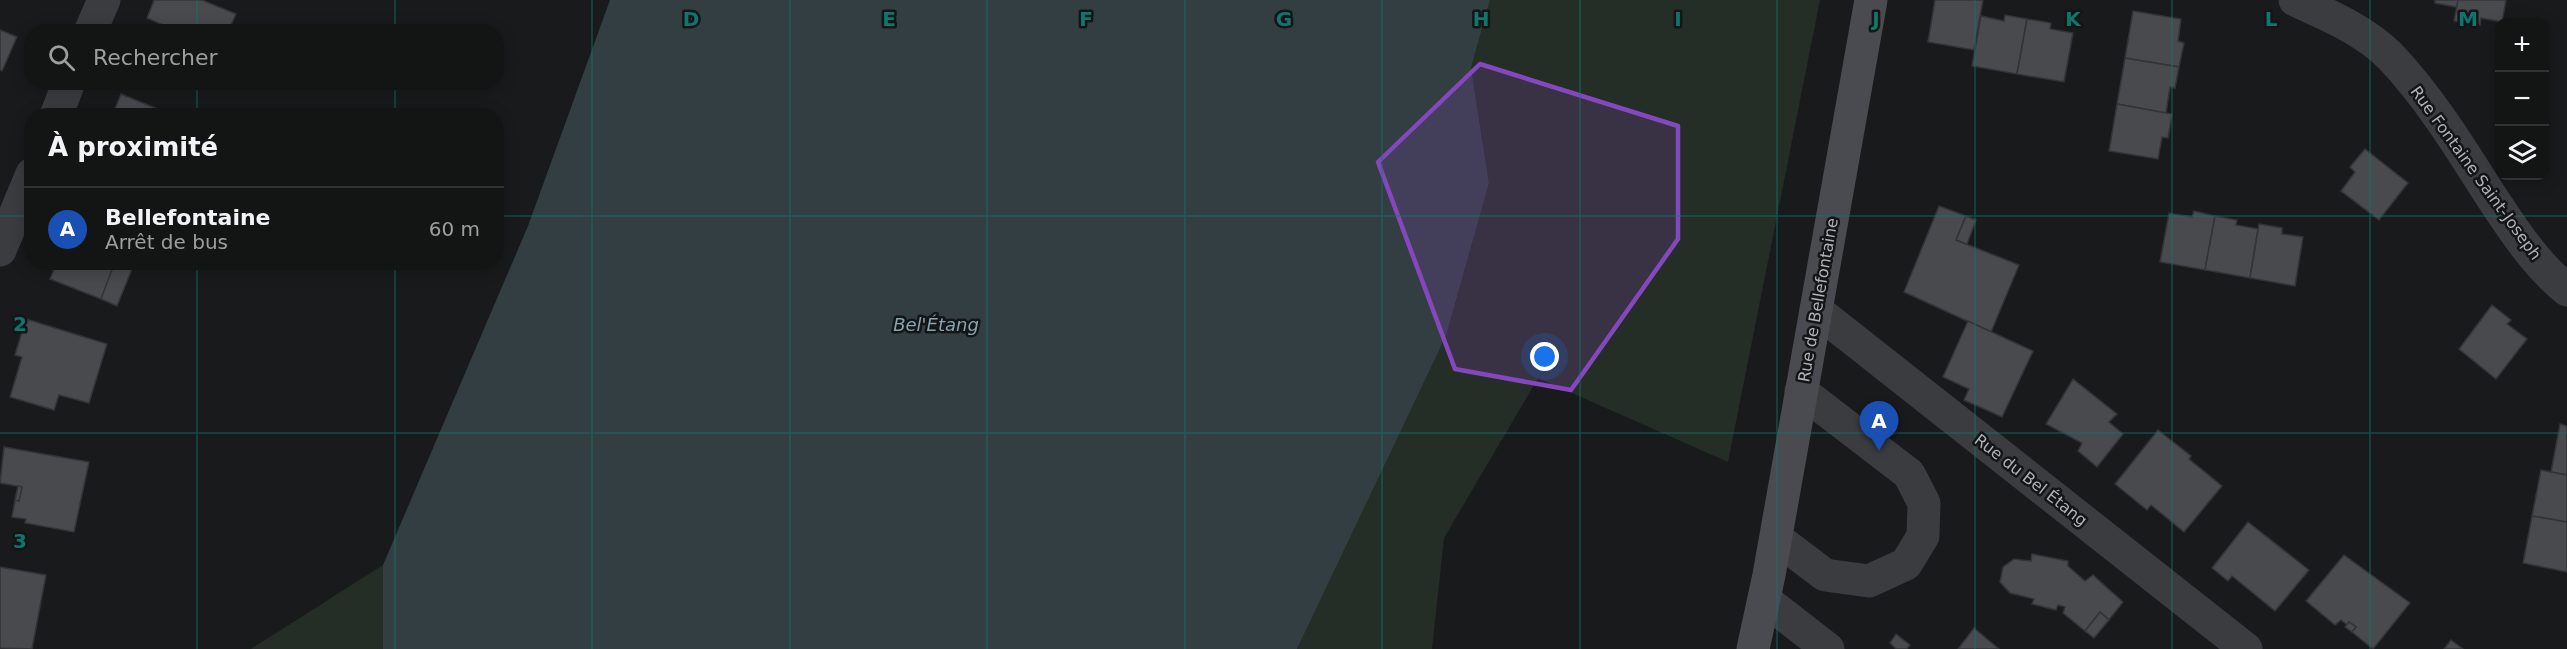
<!DOCTYPE html>
<html lang="fr">
<head>
<meta charset="utf-8">
<style>
  :root { --surface:#131414; --page:#202122; --text:#f1f3f6; --muted:#9d9ea0; --line:#323334; --accent:#7c3aed }
  body { margin:0; font-family:"DejaVu Sans",sans-serif; background:var(--page); color:var(--text) }
  .controls { position:absolute; right:18px; top:18px; display:grid; overflow:hidden; border-radius:12px; box-shadow:0 3px 15px #0003 }
  .controls button { width:54px; height:54px; display:grid; place-items:center; padding:0; border:0; border-bottom:2px solid var(--line); background:var(--surface); color:var(--text); font:30px sans-serif }
  .you { position:absolute; left:1545px; top:357px; width:21px; height:21px; margin:-15px; border:4px solid #fff; border-radius:50%; background:#1a73e8; box-shadow:0 0 0 9px #1a73e833 }
  .badge { display:grid; place-items:center; width:39px; height:39px; border-radius:50%; background:var(--accent); color:#fff; font-size:20px; font-weight:700 }
  .pin { position:absolute; translate:-50% -50px; filter:drop-shadow(0 2px 3px #0008) }
  .pin::after { content:''; position:absolute; top:32px; width:21px; height:18px; background:inherit; clip-path:polygon(0 0,100% 0,50% 100%) }
  .list { margin:0; padding:0; list-style:none }
  h2 { display:flex; justify-content:space-between; align-items:center; height:78px; margin:0; padding:0 24px; font-size:26px }
  h2 small { font-size:20px; font-weight:400; color:var(--muted) }
  .list li { display:grid; grid-template-columns:39px 1fr auto; gap:18px; align-items:center; box-sizing:border-box; height:84px; padding:0 24px; border-top:2px solid var(--line) }
  .list b { display:block; font-size:22px; white-space:nowrap }
  .list p { margin:0; font-size:20px; white-space:nowrap; color:var(--muted) }
  .list em { font-size:20px; font-style:normal; color:var(--muted) }
  .icon { flex:none; width:33px; height:33px; fill:none; stroke:currentColor; stroke-width:2; stroke-linecap:round; stroke-linejoin:round }
  .map { position:relative; flex:none; width:2567px; height:649px; overflow:hidden }
  .search { position:absolute; background:var(--surface); box-shadow:0 3px 15px #0003; left:24px; top:24px; width:480px; height:66px; display:flex; align-items:center; gap:15px; box-sizing:border-box; padding:0 21px; border-radius:24px; color:var(--muted); font-size:22px }
  .panel { position:absolute; background:var(--surface); box-shadow:0 3px 15px #0003; left:24px; top:108px; width:480px; height:162px; border-radius:24px }
  .map>svg:first-child { display:block }
</style>
</head>
<body>
<div class="map">
<svg width="2567" height="649" viewBox="0 0 2567 649">
  <rect width="100%" height="100%" fill="#191a1b"/>
  <g fill="#252e26">
    <path d="M1490,0H1820L1728,462L1538,378L1444,538L1432,649H1297L1446,336L1489,183L1471,68Z"/>
    <path d="M383,565V649H251Z"/>
  </g>
  <path fill="#333e43" d="M610,0H1490L1471,68L1489,183L1446,336L1297,649H383V565L528,226Z"/>
  <g fill="#484a4e" stroke="#333437" stroke-width="1.5">
    <path d="M154,0H202L236,14L228,32H179L147,18Z"/>
    <path d="M1935,0H1983L1974,50L1928,42Z"/>
    <path d="M2435,0H2458L2457,7L2435,3Z"/>
    <path d="M2458,0H2506L2502,22L2481,18L2480,25L2454,21Z"/>
    <path d="M2133,11L2181,19L2178,41L2184,43L2179,67L2125,58Z"/>
    <path d="M2005,15L2027,19L2017,74L1972,66L1981,16L2004,21Z"/>
    <path d="M2027,19L2051,23L2050,29L2073,33L2064,82L2017,74Z"/>
    <path d="M0,30L17,37L2,71L0,70Z"/>
    <path d="M2125,58L2179,67L2175,88L2170,87L2166,113L2117,104Z"/>
    <path d="M121,94L175,116H112Z"/>
    <path d="M2117,104L2172,114L2168,138L2162,137L2158,159L2109,151Z"/>
    <path d="M2365,149L2408,183L2379,220L2341,191L2355,172L2350,167Z"/>
    <path d="M1939,206L1966,216L1956,240L2019,265L1991,332L1904,292Z"/>
    <path d="M2194,211L2215,216L2205,270L2160,262L2169,213L2192,217Z"/>
    <path d="M1966,216L1976,220L1967,244L1956,240Z"/>
    <path d="M2215,216L2237,220L2236,225L2258,229L2250,278L2205,270Z"/>
    <path d="M2259,224L2282,228V234L2303,237L2295,286L2250,278Z"/>
    <path d="M57,262H115L101,299L50,279Z"/>
    <path d="M115,262L134,264L117,306L101,299Z"/>
    <path d="M2492,305L2511,320L2507,324L2527,339L2496,379L2459,349Z"/>
    <path d="M26,319L107,344L89,403L59,395L54,410L10,397L22,357L15,355Z"/>
    <path d="M1968,321L2033,351L2002,417L1964,400L1969,389L1943,377Z"/>
    <path d="M2073,379L2117,414L2109,422L2123,434L2097,467L2078,451L2082,443L2046,424Z"/>
    <path d="M2560,424L2567,426V475L2551,472Z"/>
    <path d="M2158,430L2191,456L2189,459L2222,486L2184,532L2151,505L2147,510L2115,484Z"/>
    <path d="M4,447L89,462L74,532L25,523L26,519L12,517L15,500L19,501L22,487L0,483Z"/>
    <path d="M2541,470L2567,475V522L2532,516Z"/>
    <path d="M18,486L22,487L19,501L15,500Z"/>
    <path d="M2532,516L2567,522V572L2523,563Z"/>
    <path d="M2248,522L2309,570L2275,611L2232,576L2228,581L2212,568Z"/>
    <path d="M2032,554L2068,561V566L2085,581L2093,575L2123,602L2109,620L2100,612L2085,631L2063,613L2065,607L2058,605L2056,610L2032,604L2034,599L2010,593L2000,582L2003,567L2014,559L2031,561Z"/>
    <path d="M2344,555L2410,603L2373,649L2352,632L2356,627L2349,622L2347,625L2341,620L2335,625L2306,601Z"/>
    <path d="M0,567L46,575L32,649L0,648Z"/>
    <path d="M2100,612L2109,620L2094,638L2085,631Z"/>
    <path d="M2349,622L2356,627L2352,632L2345,627Z"/>
    <path d="M1974,628L1999,649H1958Z"/>
    <path d="M1896,634L1910,645L1907,649H1896L1890,643Z"/>
    <path d="M2451,640L2463,649H2444Z"/>
  </g>
  <g fill="none" stroke-linecap="round" stroke-linejoin="round">
    <g stroke="#3b3c40" stroke-width="33">
      <path d="M2295,0C2328,15 2364,30 2390,56C2428,96 2458,144 2487,190C2510,225 2534,263 2567,290"/>
      <path d="M90,32L104,0"/>
      <path d="M56,116L69,82"/>
      <path d="M0,250L32,174"/>
      <path d="M1816,310L2246,649"/>
      <path d="M1776,538L1825,575L1869,581L1906,564L1923,536L1924,503L1909,474L1801,391"/>
      <path d="M1765,600L1828,649"/>
    </g>
    <path stroke="#494b50" stroke-width="33" d="M1753,649L1769,575L1871,0"/>
  </g>
  <path fill="#8547be" fill-opacity="0.2" stroke="#8547be" stroke-width="4.5" stroke-linejoin="round" d="M1480,64L1678,126V239L1571,390L1455,369L1378,162Z"/>
  <path fill="none" stroke="#0f766e" stroke-width="1.5" stroke-opacity="0.55" d="M197,0V32M395,0V32M592,0V649M790,0V649M987,0V649M1185,0V649M1382,0V649M1580,0V649M1777,0V649M1975,0V649M2172,0V649M2370,0V649M197,82V116M395,82V116M0,216H32M496,216H2567M197,262V649M395,262V649M0,433H2567"/>
  <g text-anchor="middle" dominant-baseline="central" stroke-width="5" stroke-linejoin="round" paint-order="stroke">
    <g font-size="16" fill="#adb3ba" stroke="#141516">
      <text transform="translate(2476 173) rotate(54)">Rue Fontaine Saint-Joseph</text>
      <text transform="translate(1818 300) rotate(-80)">Rue de Bellefontaine</text>
      <text transform="translate(2031 480) rotate(38)">Rue du Bel Étang</text>
    </g>
    <g font-size="18" font-style="italic" fill="#87a4b2" stroke="#141516">
      <text x="936" y="324">Bel'Étang</text>
    </g>
  </g>
  <g font-size="20" text-anchor="middle" font-weight="bold" fill="#0f766e" stroke="#141516" stroke-width="5" stroke-linejoin="round" paint-order="stroke">
    <text x="691" y="26">D</text>
    <text x="889" y="26">E</text>
    <text x="1086" y="26">F</text>
    <text x="1284" y="26">G</text>
    <text x="1481" y="26">H</text>
    <text x="1678" y="26">I</text>
    <text x="1876" y="26">J</text>
    <text x="2073" y="26">K</text>
    <text x="2271" y="26">L</text>
    <text x="2468" y="26">M</text>
    <text x="20" y="331">2</text>
    <text x="20" y="548">3</text>
  </g>
</svg>
<div class="controls">
<button>+</button>
<button>−</button>
<button><svg class="icon" aria-label="layers" viewBox="0 0 24 24"><path d="M12 4l9 5-9 5-9-5zM3 14l9 5 9-5"/></svg></button>
</div>
<div class="you"></div>
<div class="pin badge" style="left:1879px;top:451px;background:#1a4fb4">A</div>
<div class="search"><svg class="icon" aria-label="search" viewBox="0 0 24 24"><circle cx="10" cy="10" r="6"/><path d="M15 15l6 6"/></svg>Rechercher</div>
<section class="panel">
<h2>À proximité<small></small></h2>
<ul class="list">
<li><span class="badge" style="background:#1a4fb4">A</span><div><b>Bellefontaine</b><p>Arrêt de bus</p></div><em>60 m</em></li>
</ul>
</section>
</div>
</body>
</html>
